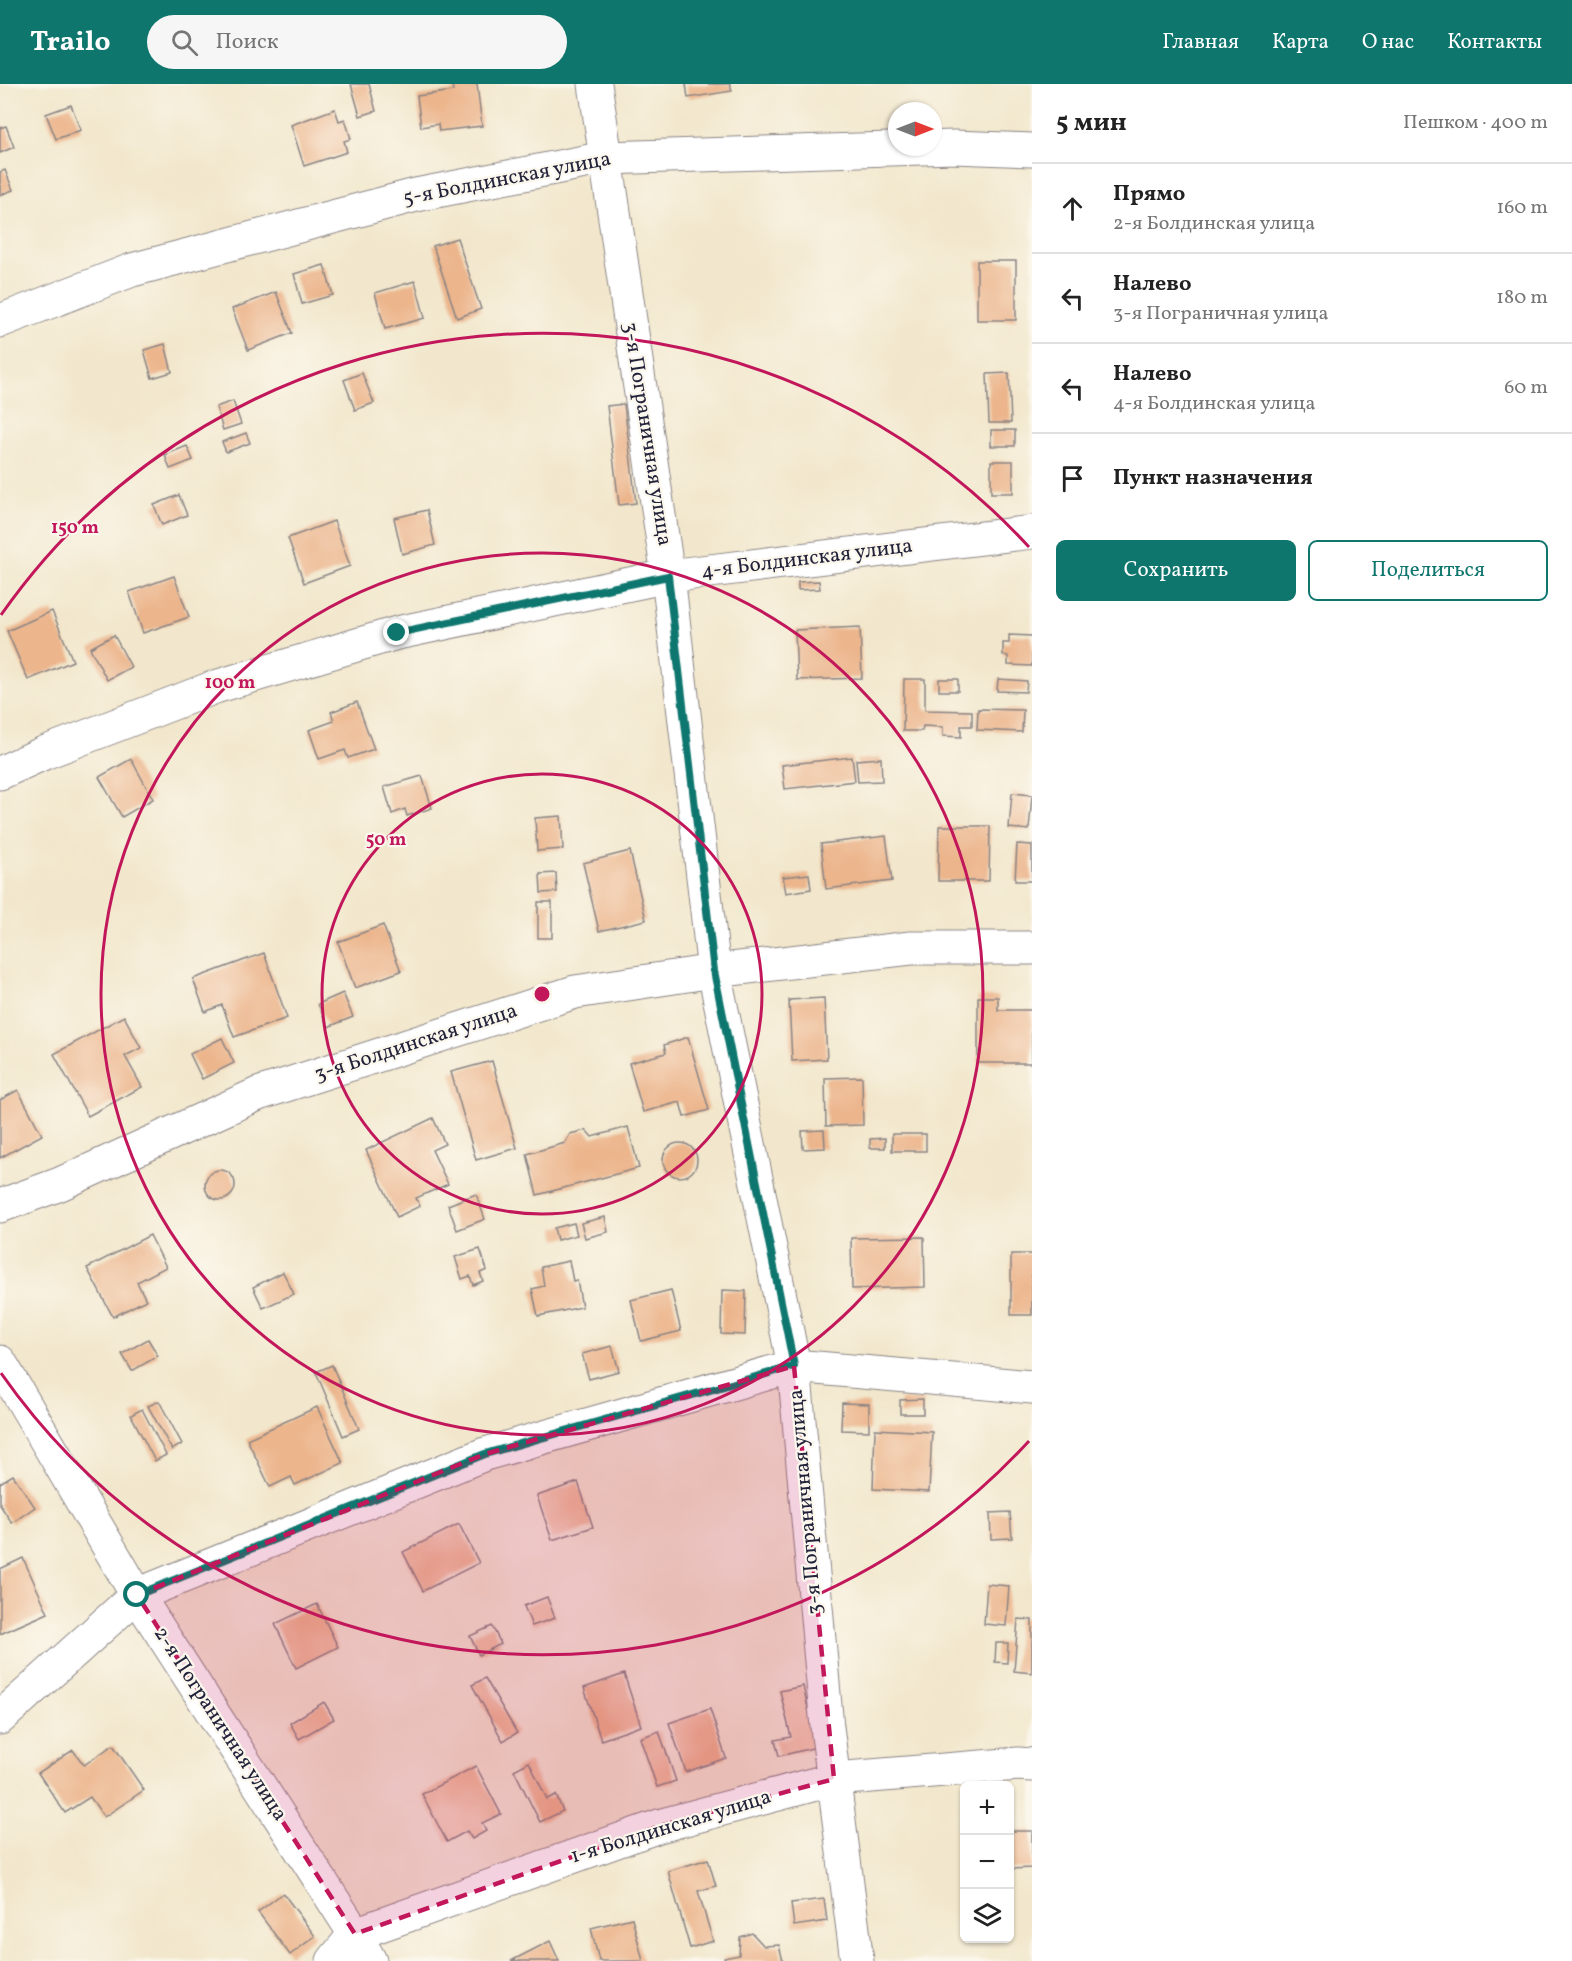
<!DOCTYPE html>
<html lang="ru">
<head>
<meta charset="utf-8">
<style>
  :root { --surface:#fff; --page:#f6f6f6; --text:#222; --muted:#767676; --line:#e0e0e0; --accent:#0f766e }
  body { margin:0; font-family:Vollkorn,serif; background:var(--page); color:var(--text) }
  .controls { position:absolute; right:18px; bottom:18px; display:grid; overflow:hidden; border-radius:9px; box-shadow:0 2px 4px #0004 }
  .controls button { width:54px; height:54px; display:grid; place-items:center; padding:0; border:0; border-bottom:2px solid var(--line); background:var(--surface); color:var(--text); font:30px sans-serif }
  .compass { position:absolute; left:888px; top:18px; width:54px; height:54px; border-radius:50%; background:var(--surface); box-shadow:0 2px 4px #0004; rotate:90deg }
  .stop { position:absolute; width:18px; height:18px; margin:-14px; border:4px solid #0f766e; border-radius:50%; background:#fff }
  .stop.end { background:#0f766e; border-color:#fff; box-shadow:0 2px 6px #0008 }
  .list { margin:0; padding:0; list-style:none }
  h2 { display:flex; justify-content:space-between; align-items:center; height:78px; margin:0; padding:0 24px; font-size:26px }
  h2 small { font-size:20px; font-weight:400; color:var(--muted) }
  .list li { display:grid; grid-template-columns:39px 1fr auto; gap:18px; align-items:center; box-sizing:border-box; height:90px; padding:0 24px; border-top:2px solid var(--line) }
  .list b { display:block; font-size:22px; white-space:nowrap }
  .list p { margin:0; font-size:20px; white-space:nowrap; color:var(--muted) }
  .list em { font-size:20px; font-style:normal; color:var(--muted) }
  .actions { display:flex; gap:12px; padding:18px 24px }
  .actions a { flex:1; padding:14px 0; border:2px solid var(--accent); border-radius:9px; text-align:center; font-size:21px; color:var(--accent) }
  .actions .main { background:var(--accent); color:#fff }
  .icon { flex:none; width:33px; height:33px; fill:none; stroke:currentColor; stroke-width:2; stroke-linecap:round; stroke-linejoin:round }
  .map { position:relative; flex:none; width:1032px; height:1877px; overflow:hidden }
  header { display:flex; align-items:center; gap:36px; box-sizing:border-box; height:84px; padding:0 30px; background:var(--accent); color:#fff }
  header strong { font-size:28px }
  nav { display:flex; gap:33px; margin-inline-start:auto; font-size:21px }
  .search { width:420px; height:54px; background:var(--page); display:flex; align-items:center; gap:15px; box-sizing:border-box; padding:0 21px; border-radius:33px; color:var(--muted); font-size:22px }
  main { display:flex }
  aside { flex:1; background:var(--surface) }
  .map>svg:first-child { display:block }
</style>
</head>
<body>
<header>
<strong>Trailo</strong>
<div class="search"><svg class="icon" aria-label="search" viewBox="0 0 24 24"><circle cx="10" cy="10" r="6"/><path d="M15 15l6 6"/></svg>Поиск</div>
<nav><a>Главная</a><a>Карта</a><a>О нас</a><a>Контакты</a></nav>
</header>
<main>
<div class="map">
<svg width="1032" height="1877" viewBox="0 0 1032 1877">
  <rect width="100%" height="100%" fill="#fbf7ec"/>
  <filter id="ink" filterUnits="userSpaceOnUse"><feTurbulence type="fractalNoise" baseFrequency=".0167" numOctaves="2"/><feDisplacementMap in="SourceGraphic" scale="12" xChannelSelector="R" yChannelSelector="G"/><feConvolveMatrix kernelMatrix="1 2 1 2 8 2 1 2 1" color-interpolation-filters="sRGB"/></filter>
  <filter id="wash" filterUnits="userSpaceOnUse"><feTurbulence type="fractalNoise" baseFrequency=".008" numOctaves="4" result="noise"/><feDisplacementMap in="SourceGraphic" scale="24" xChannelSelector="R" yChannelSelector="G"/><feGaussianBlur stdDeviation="1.35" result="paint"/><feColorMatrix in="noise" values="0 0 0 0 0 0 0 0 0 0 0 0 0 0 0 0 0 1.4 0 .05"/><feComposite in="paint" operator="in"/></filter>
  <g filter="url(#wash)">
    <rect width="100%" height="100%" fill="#f2e7cc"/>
    <g id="blocks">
      <g fill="#ecb58c">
        <path d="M351,0H369L376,27L360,32Z"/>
        <path d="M452,0H477L482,42L439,47L438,40L421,43L417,12L453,7Z"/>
        <path d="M686,0H730L732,7L688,14Z"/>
        <path d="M71,21L81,46L56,55L46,30Z"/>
        <path d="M335,25L339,37L345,35L351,55L344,57L347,68L304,82L291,41Z"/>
        <path d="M6,42L14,63L0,69V44Z"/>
        <path d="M5,86L13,106L0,111V88Z"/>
        <path d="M457,154L481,225L457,234L433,162Z"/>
        <rect x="977" y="177" width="39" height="59"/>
        <path d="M324,181L333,211L302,220L294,190Z"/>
        <path d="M415,197L425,234L385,245L375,209Z"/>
        <path d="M276,208L292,249L248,266L232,225Z"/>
        <path d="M165,260L172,288L152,294L144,266Z"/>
        <path d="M362,289L374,319L355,326L344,296Z"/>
        <path d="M1009,289L1011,339H989L987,290Z"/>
        <path d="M233,317L241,340L223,346L216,323Z"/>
        <path d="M624,320L636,419L619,421L607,322Z"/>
        <rect x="991" y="346" width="24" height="16"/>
        <path d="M246,349L250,359L226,368L222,358Z"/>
        <path d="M187,362L193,376L170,385L165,371Z"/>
        <rect x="991" y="377" width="22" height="32"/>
        <path d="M179,411L187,431L162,441L154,421Z"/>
        <path d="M427,426L435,461L402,470L394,434Z"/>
        <path d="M334,437L350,482L304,499L288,454Z"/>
        <path d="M174,492L189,533L143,549L129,508Z"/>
        <path d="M819,497L820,505L798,506V498Z"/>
        <path d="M52,527L73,577L28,596L7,547Z"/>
        <path d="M860,543L862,594L797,596L795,546Z"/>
        <path d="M114,551L131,583L107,596L90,564Z"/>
        <path d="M1009,551L1032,552V582L1008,581V572L1003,571V559H1009Z"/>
        <path d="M904,595H925V626L972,627V642H961V653L943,652V643L923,642L922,647H903Z"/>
        <rect x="939" y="595" width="19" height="12"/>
        <path d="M998,595L1027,597L1026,608L997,607Z"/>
        <path d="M357,618L374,665L348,674L345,666L319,675L309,646L334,637L331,628Z"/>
        <path d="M978,625L1023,626L1022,648L977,646Z"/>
        <path d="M852,673L855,697L785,705L782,681Z"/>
        <path d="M881,674L882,697L858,698L856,676Z"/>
        <path d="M131,675L153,715L122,733L99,693Z"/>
        <path d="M422,692L432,724L407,732L405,725L392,730L384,703Z"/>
        <path d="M1012,709L1032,711L1029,746L1009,744Z"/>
        <path d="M561,732L563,765L537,767L535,734Z"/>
        <path d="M939,742H990L989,797H938Z"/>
        <path d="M886,752L892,797L826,805L821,760Z"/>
        <path d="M1017,760L1032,761V797H1015Z"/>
        <path d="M630,767L646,836L599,847L583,779Z"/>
        <path d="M556,789L557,808L541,809L540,790Z"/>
        <path d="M809,790L811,805L786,809L783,793Z"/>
        <rect x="538" y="818" width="14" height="36"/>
        <path d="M383,841L401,887L355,904L338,858Z"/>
        <path d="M264,869L287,934L234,953L222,921L205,928L193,895Z"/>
        <path d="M343,909L353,933L328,943L318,920Z"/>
        <path d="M978,913H998V926H1032V979H978Z"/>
        <path d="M824,914L827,975L792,977L789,916Z"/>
        <path d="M124,932L141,964L125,972L142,1003L88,1032L54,970Z"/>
        <path d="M688,953L709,1026L684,1033L680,1018L643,1028L629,979L666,969L664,961Z"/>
        <path d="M222,954L234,979L202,995L190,970Z"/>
        <path d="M492,977L517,1064L476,1076L451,988Z"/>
        <path d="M862,993L863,1041L826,1042L825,994Z"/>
        <path d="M18,1006L42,1051L0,1074V1016Z"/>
        <path d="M433,1034L445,1060L432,1066L448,1100L416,1114L420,1122L397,1133L366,1066Z"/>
        <path d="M628,1043L639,1084L537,1111L527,1070L565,1059L570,1050L586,1046L592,1053Z"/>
        <path d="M824,1046L825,1064L803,1065L802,1047Z"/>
        <rect x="892" y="1050" width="34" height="17"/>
        <path d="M885,1054V1064H870V1055Z"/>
        <circle cx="680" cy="1076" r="17"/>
        <circle cx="220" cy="1101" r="15"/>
        <path d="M476,1110L485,1135L457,1146L448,1121Z"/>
        <path d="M605,1133L608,1148L585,1154L581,1139Z"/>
        <path d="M574,1139L577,1151L557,1156L554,1144Z"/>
        <path d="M150,1151L166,1183L137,1198L146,1216L113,1233L87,1184Z"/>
        <path d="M924,1153L925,1203L852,1205L851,1154Z"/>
        <path d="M480,1165L487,1186L480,1189L483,1197L473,1201L470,1192L462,1195L455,1173Z"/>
        <rect x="1011" y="1170" width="21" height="61"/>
        <path d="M569,1177L573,1197L577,1196L582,1223L538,1232L532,1205L544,1202L541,1183Z"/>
        <path d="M283,1188L294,1210L263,1224L253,1203Z"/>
        <path d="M671,1206L681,1247L641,1257L631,1216Z"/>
        <path d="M722,1206L746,1207L745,1251L721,1250Z"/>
        <path d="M148,1255L158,1272L132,1287L122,1270Z"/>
        <path d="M612,1262L619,1287L589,1295L582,1270Z"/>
        <path d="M332,1281L359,1345L343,1352L316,1288Z"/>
        <path d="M923,1315V1330H900V1316Z"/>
        <path d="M159,1317L182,1360L172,1366L148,1322Z"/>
        <path d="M842,1319L869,1320V1347L841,1346Z"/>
        <path d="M317,1323L343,1379L295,1401L291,1393L270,1403L247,1355Z"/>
        <path d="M142,1325L166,1371L155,1377L131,1331Z"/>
        <path d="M875,1345L932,1348L929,1408L873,1405Z"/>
        <path d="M13,1391L35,1423L12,1439L0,1421V1399Z"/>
        <path d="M578,1398L593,1443L552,1456L537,1412Z"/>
        <path d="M1010,1428L1012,1454L991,1455L990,1429Z"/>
        <path d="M459,1440L479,1479L423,1507L403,1468Z"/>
        <path d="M23,1474L48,1529L0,1550V1485Z"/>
        <path d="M987,1500L1009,1502L1006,1542L984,1540Z"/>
        <path d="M547,1513L555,1534L532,1542L524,1522Z"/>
        <path d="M317,1520L338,1563L296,1584L275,1540Z"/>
        <path d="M1018,1535L1032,1536V1589L1014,1587Z"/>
        <path d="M492,1542L501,1560L479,1571L470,1552Z"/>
        <path d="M996,1559H1008L1007,1579L995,1578Z"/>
        <path d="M624,1590L641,1642L601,1656L584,1604Z"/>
        <path d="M485,1594L517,1649L503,1657L472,1601Z"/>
        <path d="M803,1602L817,1663L779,1672L775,1656L791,1653L780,1607Z"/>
        <path d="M324,1618L334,1635L299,1655L290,1639Z"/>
        <path d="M710,1625L726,1674L686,1688L669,1639Z"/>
        <path d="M659,1647L676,1697L657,1703L640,1654Z"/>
        <path d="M113,1661L144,1706L104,1733L90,1713L65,1729L38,1689L73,1666L84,1681Z"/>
        <path d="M529,1678L547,1715L556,1711L563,1727L540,1738L514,1686Z"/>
        <path d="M476,1682L501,1730L482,1739L486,1747L472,1755L467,1747L447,1758L422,1710Z"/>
        <path d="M1010,1747H1032V1784L1010,1785Z"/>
        <path d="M708,1775L716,1802L698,1807L713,1857L690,1864L668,1787Z"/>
        <path d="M283,1809L315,1852L290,1871L258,1828Z"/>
        <path d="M824,1815L827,1837L794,1842L791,1819Z"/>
        <path d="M632,1834L643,1877H599L591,1844Z"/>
        <path d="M752,1849L764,1862L779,1861L783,1877H725L724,1874L739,1871L740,1853Z"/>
        <path d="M550,1857L559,1877H511Z"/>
      </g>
    </g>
  </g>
  <g filter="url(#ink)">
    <use href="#blocks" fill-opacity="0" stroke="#8a8484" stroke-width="1.5"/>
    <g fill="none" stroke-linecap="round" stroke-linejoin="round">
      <defs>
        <g id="street">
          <path d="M595,0L668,492L714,887L794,1282L827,1643L857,1877"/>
          <path d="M0,237L132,186L416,111L605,74L954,63L1032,66"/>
          <path d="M0,689L44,669L215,603L397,549L668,492L1032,448"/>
          <path d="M0,1122L60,1100L258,1010L575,908L714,887L911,864H1032"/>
          <path d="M0,1278L137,1511L355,1850L370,1877"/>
          <path d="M0,1634L137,1511L485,1370L794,1282L1032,1303"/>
          <path d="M333,1877L355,1850L659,1742L834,1695L1018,1680L1032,1681"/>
        </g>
      </defs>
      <use href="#street" stroke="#8a8484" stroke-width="35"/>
      <use href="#street" stroke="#fff" stroke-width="33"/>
    </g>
  </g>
  <g fill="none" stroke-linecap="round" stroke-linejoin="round" filter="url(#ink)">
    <path stroke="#0f766e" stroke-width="8" d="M137,1511L485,1370L794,1282L714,887L668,492L397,549"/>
  </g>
  <path fill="#c2185b" fill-opacity="0.2" stroke="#c2185b" stroke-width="4.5" stroke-dasharray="12 8" stroke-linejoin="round" d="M794,1282L834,1695L659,1742L355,1850L137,1511L485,1370Z"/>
  <g fill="none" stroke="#c2185b" stroke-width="3">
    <circle cx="542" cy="910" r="220"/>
    <circle cx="542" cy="910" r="441"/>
    <path d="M1029 1357A661 661 0 0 1 1 1289M1 531A661 661 0 0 1 1029 463"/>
  </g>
  <g text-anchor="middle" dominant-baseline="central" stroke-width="4.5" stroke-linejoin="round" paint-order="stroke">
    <g font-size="21" fill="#22223b" stroke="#fbf7ec">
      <text transform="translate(507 95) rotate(-11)">5-я Болдинская улица</text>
      <text transform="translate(647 350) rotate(81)">3-я Пограничная улица</text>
      <text transform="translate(807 475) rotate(-7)">4-я Болдинская улица</text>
      <text transform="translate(416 959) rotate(-18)">3-я Болдинская улица</text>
      <text transform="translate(806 1418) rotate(-95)">3-я Пограничная улица</text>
      <text transform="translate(220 1640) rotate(57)">2-я Пограничная улица</text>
      <text transform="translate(671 1743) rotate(-17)">1-я Болдинская улица</text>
    </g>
  </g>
  <circle cx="542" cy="910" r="9" fill="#c2185b" stroke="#fbf7ec" stroke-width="3"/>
  <g font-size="18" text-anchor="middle" font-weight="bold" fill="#c2185b" stroke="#fbf7ec" stroke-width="4.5" stroke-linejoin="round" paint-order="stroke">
    <text x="75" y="449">150 m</text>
    <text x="230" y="604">100 m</text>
    <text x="386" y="761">50 m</text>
  </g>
</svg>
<div class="controls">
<button>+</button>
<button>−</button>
<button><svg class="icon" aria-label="layers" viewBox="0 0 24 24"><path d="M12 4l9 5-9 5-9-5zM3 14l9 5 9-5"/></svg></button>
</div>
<svg class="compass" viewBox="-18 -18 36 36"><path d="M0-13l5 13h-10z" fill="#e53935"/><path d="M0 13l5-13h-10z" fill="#767676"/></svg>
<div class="stop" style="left:137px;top:1511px"></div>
<div class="stop end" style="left:397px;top:549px"></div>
</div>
<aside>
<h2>5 мин<small>Пешком · 400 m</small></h2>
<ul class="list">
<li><svg class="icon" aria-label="ahead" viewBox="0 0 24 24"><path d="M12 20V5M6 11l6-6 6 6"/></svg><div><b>Прямо</b><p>2-я Болдинская улица</p></div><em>160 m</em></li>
<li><svg class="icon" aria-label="left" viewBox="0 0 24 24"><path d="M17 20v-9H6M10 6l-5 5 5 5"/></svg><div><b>Налево</b><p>3-я Пограничная улица</p></div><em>180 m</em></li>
<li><svg class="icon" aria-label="left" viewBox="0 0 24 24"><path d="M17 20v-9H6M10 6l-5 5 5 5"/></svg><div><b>Налево</b><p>4-я Болдинская улица</p></div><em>60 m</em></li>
<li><svg class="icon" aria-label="arrive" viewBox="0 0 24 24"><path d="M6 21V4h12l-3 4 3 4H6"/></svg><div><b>Пункт назначения</b></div></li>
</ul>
<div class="actions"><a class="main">Сохранить</a><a>Поделиться</a></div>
</aside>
</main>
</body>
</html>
